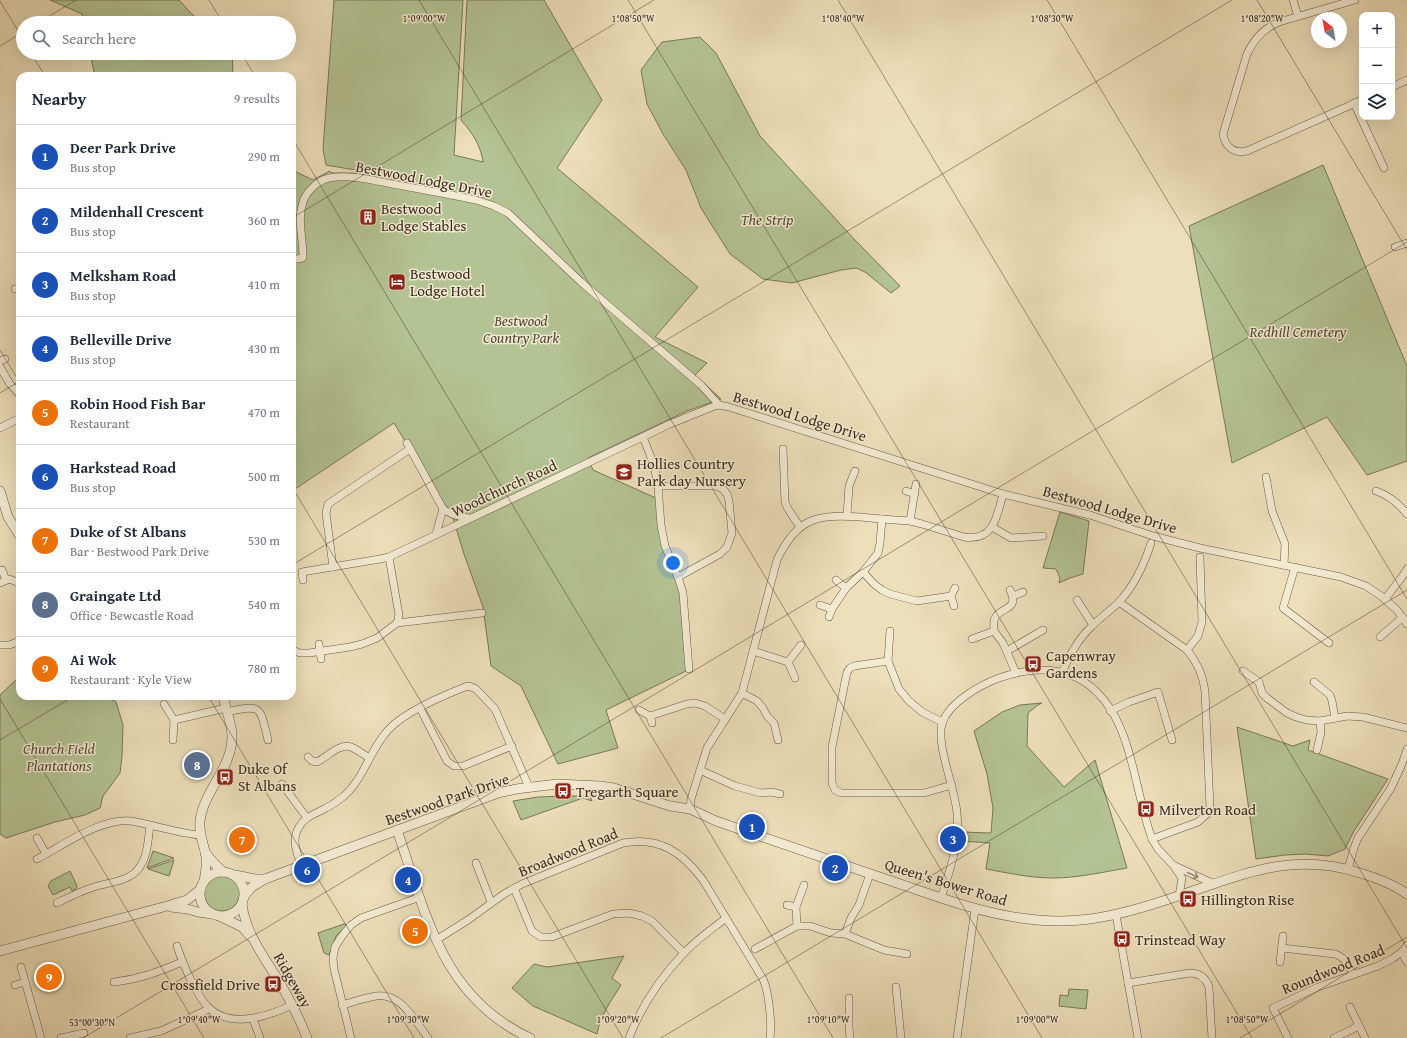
<!DOCTYPE html>
<html lang="en">
<head>
<meta charset="utf-8">
<style>
  :root { --surface:#fff; --page:#f2f2f3; --text:#1f2937; --muted:#747a83; --line:#e0e1e3; --accent:#8f2418 }
  body { margin:0; font-family:"Gentium Book Plus",serif; background:var(--page); color:var(--text) }
  .controls { position:absolute; right:12px; top:12px; display:grid; overflow:hidden; border-radius:8px; box-shadow:0 4px 16px #0002 }
  .controls button { width:36px; height:36px; display:grid; place-items:center; padding:0; border:0; border-bottom:1px solid var(--line); background:var(--surface); color:var(--text); font:20px sans-serif }
  .compass { position:absolute; left:1311px; top:12px; width:36px; height:36px; border-radius:50%; background:var(--surface); box-shadow:0 4px 16px #0002; rotate:329deg }
  .you { position:absolute; left:673px; top:563px; width:14px; height:14px; margin:-10px; border:3px solid #fff; border-radius:50%; background:#1a73e8; box-shadow:0 0 0 6px #1a73e833 }
  .badge { display:grid; place-items:center; width:26px; height:26px; border-radius:50%; background:var(--accent); color:#fff; font-size:13px; font-weight:700 }
  .pin { position:absolute; translate:-50% -50%; border:2px solid #fff; box-shadow:0 1px 4px #0006 }
  .list { margin:0; padding:0; list-style:none }
  h2 { display:flex; justify-content:space-between; align-items:center; height:52px; margin:0; padding:0 16px; font-size:17px }
  h2 small { font-size:13px; font-weight:400; color:var(--muted) }
  .list li { display:grid; grid-template-columns:26px 1fr auto; gap:12px; align-items:center; box-sizing:border-box; height:64px; padding:0 16px; border-top:1px solid var(--line) }
  .list b { display:block; font-size:15px; white-space:nowrap }
  .list p { margin:0; font-size:13px; white-space:nowrap; color:var(--muted) }
  .list em { font-size:13px; font-style:normal; color:var(--muted) }
  .icon { flex:none; width:22px; height:22px; fill:none; stroke:currentColor; stroke-width:2; stroke-linecap:round; stroke-linejoin:round }
  .map { position:relative; flex:none; width:1407px; height:1038px; overflow:hidden }
  .search { position:absolute; background:var(--surface); box-shadow:0 4px 16px #0002; left:16px; top:16px; width:280px; height:44px; display:flex; align-items:center; gap:10px; box-sizing:border-box; padding:0 14px; border-radius:22px; color:var(--muted); font-size:15px }
  .panel { position:absolute; background:var(--surface); box-shadow:0 4px 16px #0002; left:16px; top:72px; width:280px; height:628px; border-radius:12px }
  .map>svg:first-child { display:block }
</style>
</head>
<body>
<div class="map">
<svg width="1407" height="1038" viewBox="0 0 1407 1038">
  <rect width="100%" height="100%" fill="#eddfba"/>
  <filter id="stains"><feTurbulence type="fractalNoise" baseFrequency=".005" numOctaves="4"/><feColorMatrix values="0 0 0 0 .2 0 0 0 0 .09 0 0 0 0 .02 0 0 0 .5 -.17"/></filter>
  <radialGradient id="worn" r=".72"><stop offset=".6" stop-color="#630" stop-opacity="0"/><stop offset="1" stop-color="#630" stop-opacity=".3"/></radialGradient>
  <g fill="#b4c393" stroke="#787858">
    <path d="M50,0H179L200,23H83L82,14Z"/>
    <path d="M334,0H463L454,155L483,162C481,146 472,132 461,120L467,0H544L602,100L557,168L698,287L655,337L707,363L695,375L721,399L687,411L588,458L593,470L656,498L679,586L682,606L688,670L606,710L618,748L558,764L521,686L491,666L483,607L464,554L451,512L446,508L394,423L295,489H292V170L313,180L330,171L332,173H353L365,175L367,172L326,165L323,149Z"/>
    <path d="M700,37L716,53L760,136L853,238L900,286L891,293L865,272L856,268L841,270L792,283L763,279L730,254L701,208L686,170L663,134L647,104L641,70L662,42Z"/>
    <path d="M90,53H232L233,76H95Z"/>
    <path d="M1323,165L1407,366V461L1367,475L1327,417L1232,463L1189,226Z"/>
    <path d="M1060,512L1089,521L1083,574L1070,578L1059,583L1060,578L1056,569L1043,568Z"/>
    <path d="M20,676V696H106L116,702L123,725L122,756L120,773L103,796L100,808L85,815L55,822L6,838L0,834V695Z"/>
    <path d="M1042,703L1038,705L1028,713L1027,746L1064,787L1095,760L1127,868C1103,872 1078,878 1053,878C1031,878 1008,873 986,869L990,843L961,841L962,832L991,833L993,808L987,774L974,731L1002,712L1020,705Z"/>
    <path d="M1237,727L1293,746L1310,740L1308,750L1388,779L1354,831L1345,849L1328,856L1305,854L1285,855L1256,859Z"/>
    <path d="M565,796H590L592,801L583,798L521,820L513,801L538,797Z"/>
    <path d="M153,851L174,858L147,868Z"/>
    <path d="M174,860L169,876L148,869Z"/>
    <path d="M70,871L77,886L76,889L72,891L70,887L53,895L48,886L51,881Z"/>
    <circle cx="222" cy="893" r="18"/>
    <path d="M344,924L347,925L336,936L329,955L324,953L318,933Z"/>
    <path d="M624,956L612,978L621,985C611,1001 600,1016 597,1034L533,1006L512,988L534,964L547,967Z"/>
    <path d="M1069,989L1088,990L1086,1009L1059,1006L1060,995L1068,996Z"/>
  </g>
  <g fill="none" stroke-linecap="round" stroke-linejoin="round">
    <defs>
      <g id="minor">
        <path d="M1293,0L1298,16"/>
        <path d="M1355,0L1279,22C1264,28 1254,39 1247,54L1223,134C1225,147 1234,154 1247,151L1362,100"/>
        <path d="M1392,87L1407,80"/>
        <path d="M1354,103L1384,168"/>
        <path d="M1395,247L1407,243"/>
        <path d="M297,259L302,258L303,257C303,238 297,220 303,202C306,192 318,180 329,178C349,174 372,180 392,184C420,189 448,194 476,200L494,206L508,213L581,282L701,385L719,405L729,407L1003,494L1090,515L1153,536L1200,548L1341,577L1366,586L1381,596L1397,610L1407,624"/>
        <path d="M15,289L20,288"/>
        <path d="M0,361L5,359"/>
        <path d="M0,367L10,384L20,395"/>
        <path d="M0,428L20,418"/>
        <path d="M643,437L654,465L658,486L661,525L665,546L678,577L683,593L689,669"/>
        <path d="M407,443L443,509L436,534"/>
        <path d="M783,449L785,502L788,509L800,527"/>
        <path d="M1266,477L1272,511L1285,544L1284,565"/>
        <path d="M658,486H716L723,489L727,494L729,501L732,533L727,547L720,554L678,577"/>
        <path d="M906,491L915,494"/>
        <path d="M1376,491C1388,495 1399,504 1407,514"/>
        <path d="M443,509C451,515 459,517 469,518"/>
        <path d="M847,516L849,486L855,471"/>
        <path d="M910,521L916,484"/>
        <path d="M992,527L1011,538L1043,536"/>
        <path d="M389,557L399,615L397,623"/>
        <path d="M333,567L326,513L328,504L410,449"/>
        <path d="M1295,567L1283,608L1329,643"/>
        <path d="M2,570L6,580"/>
        <path d="M863,572L874,584L882,590L890,594L917,601L951,596"/>
        <path d="M303,580L302,572L380,559L389,557L670,424L712,407L719,405"/>
        <path d="M836,580L846,588"/>
        <path d="M0,583L9,579L20,583"/>
        <path d="M1013,596L1023,592"/>
        <path d="M1385,599L1402,577L1407,569"/>
        <path d="M1077,600L1093,625"/>
        <path d="M1119,602L1187,650C1198,663 1203,675 1205,691L1210,808L1207,814L1198,822L1152,839"/>
        <path d="M820,605L832,609L829,617"/>
        <path d="M954,606L951,596L955,588"/>
        <path d="M832,609L846,588L863,572L878,553L880,543L882,519"/>
        <path d="M890,631L888,661L899,689L909,701L922,712L942,722"/>
        <path d="M994,631C994,627 993,621 995,618C1001,606 1020,611 1010,590"/>
        <path d="M994,631L1003,643L1016,673"/>
        <path d="M1380,637L1403,617"/>
        <path d="M972,639L994,631"/>
        <path d="M319,644L321,659"/>
        <path d="M0,645H9L20,641"/>
        <path d="M292,650L300,653H309L350,647L362,644L377,638L397,623L482,613"/>
        <path d="M1187,650L1198,636L1202,622L1200,557"/>
        <path d="M753,651L788,662L795,678"/>
        <path d="M1007,651L1043,630"/>
        <path d="M888,661L854,666L850,668L847,672L832,747V783L835,790L841,793H924L952,785"/>
        <path d="M788,662L801,645"/>
        <path d="M1243,671L1259,682L1262,693L1267,698L1287,713L1296,717L1306,720L1320,721L1347,716L1363,717L1407,728"/>
        <path d="M1062,672C1070,655 1078,639 1092,626C1101,617 1111,610 1119,602C1135,585 1144,565 1151,543"/>
        <path d="M1314,682L1330,695L1332,701L1335,718"/>
        <path d="M742,693L757,701L763,708L767,716L774,723L778,740"/>
        <path d="M164,704L174,720L173,740"/>
        <path d="M420,708L447,761L454,766H463L512,746"/>
        <path d="M639,710L650,716L652,723"/>
        <path d="M1110,711L1129,702L1158,692L1172,740"/>
        <path d="M227,712C263,703 260,708 268,740"/>
        <path d="M650,716L687,704L695,703L705,706L725,719"/>
        <path d="M174,720L226,708"/>
        <path d="M1317,750L1321,732L1320,721"/>
        <path d="M308,757L312,761L317,762C326,758 339,743 351,747C358,750 364,755 370,758"/>
        <path d="M700,770L735,786L761,793L771,792L780,794"/>
        <path d="M282,784L307,818"/>
        <path d="M690,809L691,799L707,748L742,693L777,560C797,517 818,514 861,517C878,519 894,520 910,521L922,524L964,537C994,542 997,516 1003,494"/>
        <path d="M37,838L46,854"/>
        <path d="M37,859C62,846 102,817 131,821C154,825 177,833 200,835"/>
        <path d="M476,863L491,902"/>
        <path d="M301,865C297,853 291,840 299,827C305,816 316,814 326,808C332,805 338,801 344,796C363,779 369,754 384,735C398,715 442,696 465,687L469,686L476,689L495,709L529,787"/>
        <path d="M1175,866L1214,884"/>
        <path d="M1348,869L1354,848L1358,838L1391,788L1402,764L1407,749"/>
        <path d="M514,888L532,931L541,937H552L613,914L629,913L642,916L652,921L684,953"/>
        <path d="M941,898C950,869 960,844 957,813C955,788 936,745 942,724C948,703 980,685 999,678C1059,657 1102,677 1124,737C1136,770 1140,806 1152,839L1158,849L1173,865L1182,878L1179,896"/>
        <path d="M57,903C69,897 81,891 94,887C109,882 129,882 139,868C148,856 148,839 150,826"/>
        <path d="M787,905L796,907"/>
        <path d="M1116,915L1138,1038"/>
        <path d="M797,926L796,907L804,885"/>
        <path d="M845,934L851,918L859,905L870,874"/>
        <path d="M436,940L468,920L504,894L522,884L623,843C659,836 682,852 703,880L763,979C769,992 772,1024 770,1038"/>
        <path d="M177,946C182,962 197,997 209,1008C231,1029 269,1016 292,1005"/>
        <path d="M1282,948L1335,954C1346,958 1349,965 1353,975"/>
        <path d="M755,949L797,926H810L831,933L845,934L884,950L907,954"/>
        <path d="M1403,951L1404,957L1407,962"/>
        <path d="M1280,962L1283,936"/>
        <path d="M21,967L41,1038"/>
        <path d="M114,982C140,979 158,972 182,962"/>
        <path d="M1128,983L1190,973C1200,973 1206,978 1209,987L1212,1038"/>
        <path d="M15,985L25,982"/>
        <path d="M896,987L901,1038"/>
        <path d="M849,998V1027L850,1038"/>
        <path d="M342,1005C353,1002 364,998 376,996C401,992 415,1021 428,1038"/>
        <path d="M1350,1007L1365,1038"/>
        <path d="M253,1019L260,1038"/>
        <path d="M61,1038L84,1033"/>
        <path d="M130,1038L161,1031L209,1009"/>
        <path d="M351,1038L334,969L333,958L335,947L342,936L351,925L361,918L420,897"/>
        <path d="M629,1038C641,1007 661,977 684,953C696,940 712,929 726,918"/>
        <path d="M957,1038L975,909"/>
        <path d="M1288,1038L1273,1008L1318,987L1378,966L1392,959L1403,951L1407,945"/>
        <path d="M1334,1038L1359,1026"/>
      </g>
      <g id="tertiary">
        <path d="M0,491L8,517L20,536"/>
        <path d="M397,830C426,913 441,997 530,1038"/>
        <path d="M205,852L212,861L223,872"/>
        <circle cx="222" cy="894" r="22"/>
        <path d="M235,875L255,879H265"/>
        <path d="M204,881C206,872 207,860 205,851C202,841 199,831 200,821C204,789 233,768 232,735C231,722 226,709 223,696"/>
        <path d="M245,895L252,887L265,879L498,793L516,789L557,784L600,786L614,788L670,806L690,809L716,821L941,898C989,914 1039,926 1090,919C1120,915 1149,906 1178,896C1242,875 1291,851 1360,873C1377,878 1393,884 1407,894"/>
        <path d="M242,904C246,937 269,963 284,990C293,1006 301,1022 307,1038"/>
        <path d="M171,907L187,909L198,912L212,914"/>
        <path d="M219,916L242,927L250,936"/>
        <path d="M0,951L167,906L187,900L201,889"/>
      </g>
    </defs>
    <use href="#minor" stroke="#685944" stroke-width="8"/>
    <use href="#tertiary" stroke="#685944" stroke-width="10"/>
    <use href="#minor" stroke="#f3ead2" stroke-width="7"/>
    <use href="#tertiary" stroke="#f3ead2" stroke-width="9"/>
  </g>
  <defs><path id="oneway-shaft" d="M-6 0H5M1.5-3L5.5 0L1.5 3" fill="none" stroke-width="1.6" stroke-linecap="round" stroke-linejoin="round"/></defs>
  <use stroke="#988b77" href="#oneway-shaft" transform="translate(1193 875) rotate(25)"/>
  <path fill="none" stroke="#3c2c1c" stroke-width="1" stroke-opacity="0.45" d="M209,0L223,23M419,0L1042,1038M628,0L1252,1038M838,0L1407,948M1047,0L1407,599M1257,0L1407,250M0,1L23,39M38,23L76,0M0,46L23,32M31,53L45,76M241,53L255,76M292,138L833,1038M292,218L654,0M0,350L20,383M0,393L20,381M292,487L623,1038M292,565L1232,0M208,696L414,1038M0,699L204,1038M0,740L74,696M83,1038L1407,242M661,1038L1407,590M1240,1038L1407,937"/>
  <defs>
    <symbol id="building-square" viewBox="-11 -11 22 22"><rect x="-9" y="-9" width="18" height="18" rx="4" fill="#8f2418" stroke="#f3ead2"/><path d="M-4-6H4V6H1V3H-1V6H-4ZM-2.5-4.3h1.7v1.8h-1.7ZM.8-4.3h1.7v1.8H.8ZM-2.5-1h1.7V.8h-1.7ZM.8-1h1.7V.8H.8Z" fill="#fff"/></symbol>
    <symbol id="hotel-square" viewBox="-11 -11 22 22"><rect x="-9" y="-9" width="18" height="18" rx="4" fill="#8f2418" stroke="#f3ead2"/><path d="M-6-4.5h1.5V1H6V5H4.5V3h-9V5H-6ZM-4 0a1.8 1.8 0 1 1 3.6 0ZM.5 0V-2.5h3Q6-2.5 6 0Z" fill="#fff"/></symbol>
    <symbol id="school-square" viewBox="-11 -11 22 22"><rect x="-9" y="-9" width="18" height="18" rx="4" fill="#8f2418" stroke="#f3ead2"/><path d="M0-5L7-2L0 1L-7-2ZM-4 1L0 2.5L4 1V4Q0 6-4 4Z" fill="#fff"/></symbol>
    <symbol id="bus-square" viewBox="-11 -11 22 22"><rect x="-9" y="-9" width="18" height="18" rx="4" fill="#8f2418" stroke="#f3ead2"/><path d="M-5-6H5V4H4V6H2V4H-2V6H-4V4H-5ZM-3.5-4V0h7V-4ZM-3.5 1.2v1.5H-2V1.2ZM2 1.2v1.5H3.5V1.2Z" fill="#fff"/></symbol>
  </defs>
  <g fill-rule="evenodd">
    <use href="#building-square" x="358" y="207" width="20" height="20"/>
    <use href="#hotel-square" x="387" y="272" width="20" height="20"/>
    <use href="#school-square" x="614" y="462" width="20" height="20"/>
    <use href="#bus-square" x="1023" y="654" width="20" height="20"/>
    <use href="#bus-square" x="215" y="767" width="20" height="20"/>
    <use href="#bus-square" x="553" y="781" width="20" height="20"/>
    <use href="#bus-square" x="1136" y="799" width="20" height="20"/>
    <use href="#bus-square" x="1178" y="889" width="20" height="20"/>
    <use href="#bus-square" x="1112" y="929" width="20" height="20"/>
    <use href="#bus-square" x="263" y="974" width="20" height="20"/>
  </g>
  <g text-anchor="middle" dominant-baseline="central" stroke-width="3" stroke-linejoin="round" paint-order="stroke">
    <g font-size="15" fill="#3c2c1c" stroke="#f3ead2">
      <text transform="translate(424 179) rotate(11)">Bestwood Lodge Drive</text>
      <text transform="translate(800 416) rotate(17)">Bestwood Lodge Drive</text>
      <text transform="translate(504 488) rotate(-25)">Woodchurch Road</text>
      <text transform="translate(1110 509) rotate(16)">Bestwood Lodge Drive</text>
      <text transform="translate(447 799) rotate(-19)">Bestwood Park Drive</text>
      <text transform="translate(568 852) rotate(-22)">Broadwood Road</text>
      <text transform="translate(946 882) rotate(17)">Queen's Bower Road</text>
      <text transform="translate(1333 969) rotate(-22)">Roundwood Road</text>
      <text transform="translate(293 980) rotate(60)">Ridgeway</text>
    </g>
    <g font-size="15" fill="#3c2c1c" stroke="#f3ead2" text-anchor="start">
      <text x="381" y="208">Bestwood<tspan x="381" dy="17">Lodge Stables</tspan></text>
      <text x="410" y="273">Bestwood<tspan x="410" dy="17">Lodge Hotel</tspan></text>
      <text x="637" y="463">Hollies Country<tspan x="637" dy="17">Park day Nursery</tspan></text>
      <text x="1046" y="655">Capenwray<tspan x="1046" dy="17">Gardens</tspan></text>
      <text x="238" y="768">Duke Of<tspan x="238" dy="17">St Albans</tspan></text>
      <text x="576" y="791">Tregarth Square</text>
      <text x="1159" y="809">Milverton Road</text>
      <text x="1201" y="899">Hillington Rise</text>
      <text x="1135" y="939">Trinstead Way</text>
      <text x="260" y="984" text-anchor="end">Crossfield Drive</text>
    </g>
    <g font-size="15" font-style="italic" fill="#544a34" stroke="#f3ead2">
      <text x="767" y="219">The Strip</text>
      <text x="521" y="320">Bestwood<tspan x="521" dy="17">Country Park</tspan></text>
      <text x="1298" y="331">Redhill Cemetery</text>
      <text x="59" y="748">Church Field<tspan x="59" dy="17">Plantations</tspan></text>
    </g>
  </g>
  <g font-size="10" text-anchor="middle" fill="#3c2c1c" stroke="#f3ead2" stroke-width="3" stroke-linejoin="round" paint-order="stroke">
    <text x="424" y="22">1°09'00"W</text>
    <text x="633" y="22">1°08'50"W</text>
    <text x="1262" y="22">1°08'20"W</text>
    <text x="843" y="22">1°08'40"W</text>
    <text x="1052" y="22">1°08'30"W</text>
    <text x="199" y="1023">1°09'40"W</text>
    <text x="408" y="1023">1°09'30"W</text>
    <text x="618" y="1023">1°09'20"W</text>
    <text x="828" y="1023">1°09'10"W</text>
    <text x="1037" y="1023">1°09'00"W</text>
    <text x="1247" y="1023">1°08'50"W</text>
    <text x="92" y="1026">53°00'30"N</text>
  </g>
  <rect width="100%" height="100%" filter="url(#stains)"/>
  <rect width="100%" height="100%" fill="url(#worn)"/>
</svg>
<div class="controls">
<button>+</button>
<button>−</button>
<button><svg class="icon" aria-label="layers" viewBox="0 0 24 24"><path d="M12 4l9 5-9 5-9-5zM3 14l9 5 9-5"/></svg></button>
</div>
<svg class="compass" viewBox="-18 -18 36 36"><path d="M0-13l5 13h-10z" fill="#e53935"/><path d="M0 13l5-13h-10z" fill="#747a83"/></svg>
<div class="you"></div>
<div class="pin badge" style="left:752px;top:827px;background:#1a4fb4">1</div>
<div class="pin badge" style="left:835px;top:868px;background:#1a4fb4">2</div>
<div class="pin badge" style="left:953px;top:839px;background:#1a4fb4">3</div>
<div class="pin badge" style="left:408px;top:880px;background:#1a4fb4">4</div>
<div class="pin badge" style="left:415px;top:931px;background:#e8710a">5</div>
<div class="pin badge" style="left:307px;top:870px;background:#1a4fb4">6</div>
<div class="pin badge" style="left:242px;top:840px;background:#e8710a">7</div>
<div class="pin badge" style="left:197px;top:765px;background:#5c6f8a">8</div>
<div class="pin badge" style="left:49px;top:977px;background:#e8710a">9</div>
<div class="search"><svg class="icon" aria-label="search" viewBox="0 0 24 24"><circle cx="10" cy="10" r="6"/><path d="M15 15l6 6"/></svg>Search here</div>
<section class="panel">
<h2>Nearby<small>9 results</small></h2>
<ul class="list">
<li><span class="badge" style="background:#1a4fb4">1</span><div><b>Deer Park Drive</b><p>Bus stop</p></div><em>290 m</em></li>
<li><span class="badge" style="background:#1a4fb4">2</span><div><b>Mildenhall Crescent</b><p>Bus stop</p></div><em>360 m</em></li>
<li><span class="badge" style="background:#1a4fb4">3</span><div><b>Melksham Road</b><p>Bus stop</p></div><em>410 m</em></li>
<li><span class="badge" style="background:#1a4fb4">4</span><div><b>Belleville Drive</b><p>Bus stop</p></div><em>430 m</em></li>
<li><span class="badge" style="background:#e8710a">5</span><div><b>Robin Hood Fish Bar</b><p>Restaurant</p></div><em>470 m</em></li>
<li><span class="badge" style="background:#1a4fb4">6</span><div><b>Harkstead Road</b><p>Bus stop</p></div><em>500 m</em></li>
<li><span class="badge" style="background:#e8710a">7</span><div><b>Duke of St Albans</b><p>Bar · Bestwood Park Drive</p></div><em>530 m</em></li>
<li><span class="badge" style="background:#5c6f8a">8</span><div><b>Graingate Ltd</b><p>Office · Bewcastle Road</p></div><em>540 m</em></li>
<li><span class="badge" style="background:#e8710a">9</span><div><b>Ai Wok</b><p>Restaurant · Kyle View</p></div><em>780 m</em></li>
</ul>
</section>
</div>
</body>
</html>
